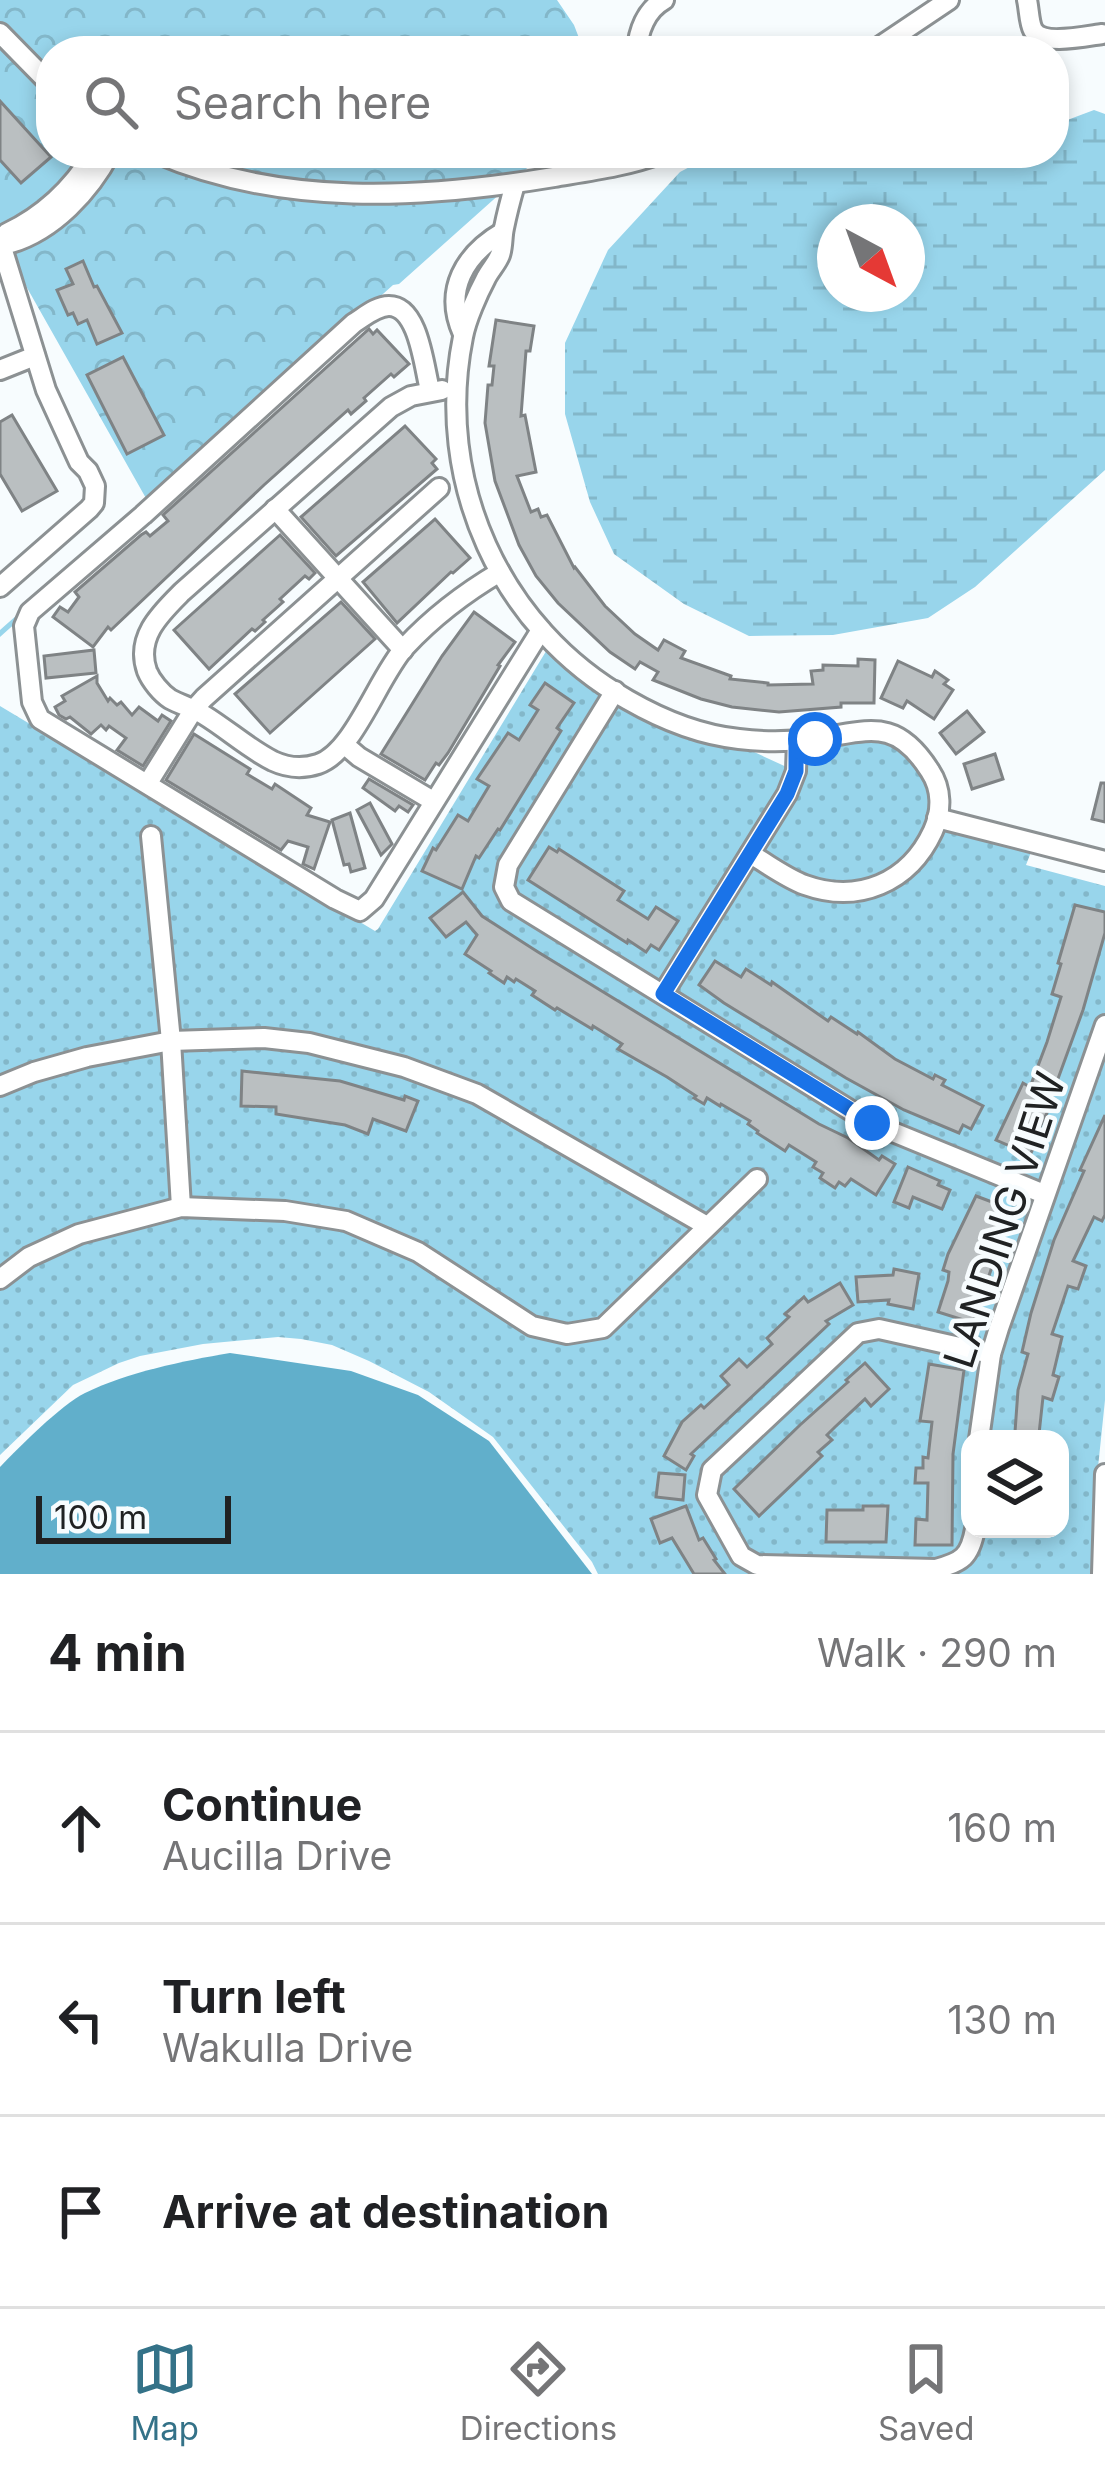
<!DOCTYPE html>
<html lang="en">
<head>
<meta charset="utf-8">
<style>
  :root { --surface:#fff; --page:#f2f2f2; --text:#202124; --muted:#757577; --line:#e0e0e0; --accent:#347288 }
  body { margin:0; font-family:Inter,sans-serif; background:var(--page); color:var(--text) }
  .controls { position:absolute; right:36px; bottom:36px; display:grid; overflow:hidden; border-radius:24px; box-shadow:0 6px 18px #0003 }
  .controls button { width:108px; height:108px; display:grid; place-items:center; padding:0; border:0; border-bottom:3px solid var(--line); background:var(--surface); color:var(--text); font:60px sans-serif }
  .compass { position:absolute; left:817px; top:204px; width:108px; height:108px; border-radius:50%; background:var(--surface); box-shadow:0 6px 18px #0003; rotate:139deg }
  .scale { position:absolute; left:36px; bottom:30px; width:195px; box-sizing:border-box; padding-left:12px; border:6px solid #202223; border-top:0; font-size:33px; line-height:42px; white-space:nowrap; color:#202223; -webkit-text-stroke:9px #f7fcfe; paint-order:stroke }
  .stop { position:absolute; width:36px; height:36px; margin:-27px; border:9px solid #1a73e8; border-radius:50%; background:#fff }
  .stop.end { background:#1a73e8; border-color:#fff; box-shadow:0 3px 12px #0008 }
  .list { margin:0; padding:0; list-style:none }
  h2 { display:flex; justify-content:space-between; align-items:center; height:156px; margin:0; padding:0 48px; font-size:51px }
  h2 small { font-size:39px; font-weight:400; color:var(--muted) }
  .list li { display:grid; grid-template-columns:78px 1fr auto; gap:36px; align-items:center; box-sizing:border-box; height:192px; padding:0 48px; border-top:3px solid var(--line) }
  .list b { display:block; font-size:45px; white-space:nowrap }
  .list p { margin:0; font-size:39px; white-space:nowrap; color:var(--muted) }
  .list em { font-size:39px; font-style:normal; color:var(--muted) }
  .icon { flex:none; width:66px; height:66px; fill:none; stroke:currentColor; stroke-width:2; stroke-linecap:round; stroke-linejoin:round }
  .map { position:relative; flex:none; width:1105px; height:1574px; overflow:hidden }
  .search { position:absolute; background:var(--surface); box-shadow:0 6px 18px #0003; left:36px; right:36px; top:36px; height:132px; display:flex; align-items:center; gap:30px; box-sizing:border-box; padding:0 42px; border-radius:48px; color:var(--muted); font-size:45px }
  .sheet { height:732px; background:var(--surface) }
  nav { display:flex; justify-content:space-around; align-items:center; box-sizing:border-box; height:168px; border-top:3px solid var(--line); background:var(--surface); font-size:33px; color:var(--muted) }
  nav a { display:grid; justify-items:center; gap:6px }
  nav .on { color:var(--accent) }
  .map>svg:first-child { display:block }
</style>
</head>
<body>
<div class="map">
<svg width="1105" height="1574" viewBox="0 0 1105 1574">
  <defs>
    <pattern id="grass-dots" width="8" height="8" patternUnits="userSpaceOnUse" patternTransform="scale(3)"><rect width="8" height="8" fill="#98d5eb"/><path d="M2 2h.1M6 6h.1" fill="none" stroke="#83b7c9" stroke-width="1.8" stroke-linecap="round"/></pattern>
    <pattern id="forest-crowns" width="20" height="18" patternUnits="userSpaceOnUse" patternTransform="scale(3)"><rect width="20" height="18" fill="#98d5eb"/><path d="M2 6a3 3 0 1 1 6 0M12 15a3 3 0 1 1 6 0" fill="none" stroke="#83b7c9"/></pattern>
    <pattern id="wetland-marsh" width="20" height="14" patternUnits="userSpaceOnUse" patternTransform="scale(3)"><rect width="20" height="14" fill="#98d5eb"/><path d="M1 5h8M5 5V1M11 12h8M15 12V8" fill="none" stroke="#83b7c9"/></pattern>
  </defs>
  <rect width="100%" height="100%" fill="#f7fcfe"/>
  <path fill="url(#grass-dots)" fill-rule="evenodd" d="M548,648L606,697L686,739L752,751L793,770L804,731L863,729L915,748L942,817L1033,847L1026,865L1105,886V1400L1097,1477L1095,1574H598L592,1562L493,1437L429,1392L369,1361L332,1345L301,1339L278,1337L203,1344L140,1356L119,1363L73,1385L0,1455V706L375,931L378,929ZM970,1439H1060V1529H970Z"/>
  <g fill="url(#forest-crowns)">
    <path d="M0,0H557L574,25L584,51H51V77L0,23Z"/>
    <path d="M0,43L34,80L51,94V153H141L207,180L502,192L399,284L393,285L0,637V630L147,500L0,240Z"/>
    <path d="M174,153H540L521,175C432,184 342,194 254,177C227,172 200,161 174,153Z"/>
  </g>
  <path fill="url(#wetland-marsh)" fill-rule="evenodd" d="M1094,110L1105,114V470L975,587L928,618L833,635L749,636L684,604L614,554L590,502L565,414V343L608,250L680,172L716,153H1054V125ZM835,222H907V294H835Z"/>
  <path fill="#61afcb" d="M230,1353L351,1371L418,1395L489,1441L592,1574H0V1467C19,1447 61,1405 85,1393C128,1372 183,1361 230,1353Z"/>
  <g fill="#babfc1" stroke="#7f8385" stroke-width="3">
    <path d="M0,101L51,157L21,183L0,160Z"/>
    <path d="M83,261L94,287L97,286L122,333L97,344L87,320L78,324L73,313L68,315L57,290L73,284L66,269Z"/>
    <path d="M496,320L534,326L530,351H526L521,416L525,415L536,472L517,476L531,512L538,509L541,517L547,515L574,568L575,567L605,606L635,634L658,650L664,640L685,651L681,658L731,676L730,679L768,683V685L813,684L811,671L823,670V665L858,666V659L875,660L874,703H841V707L779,712L732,707L701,699L653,680L658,672L640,662L635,669L610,652L558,603L536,576L519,545L495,481L485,423L488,385H492L494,366H489Z"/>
    <path d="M369,329L373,334L377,330L409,364L394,377L391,374L364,398L366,401L351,414L348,410L264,485L111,630L108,627L93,647L53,617L60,607L68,612L79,597L75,592L141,535L146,532L150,536L168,521L163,515Z"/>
    <path d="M123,357L164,435L127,454L87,375Z"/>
    <path d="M12,415L57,491L22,511L0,474V422Z"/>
    <path d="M405,426L436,459L432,463L437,469L336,556L301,517Z"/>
    <path d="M435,519L470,558L453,573L451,572L397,623L363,582Z"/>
    <path d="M280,535L315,573L309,579L305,576L280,599L283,602L263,620L265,622L255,631L252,629L209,669L174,630Z"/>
    <path d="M341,602L375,639L270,733L235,694Z"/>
    <path d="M474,612L515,642L498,665L500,666L448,753L439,765L436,763L425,780L381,754L442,656Z"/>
    <path d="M94,650L96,673L46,678L44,656Z"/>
    <path d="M898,661L932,677L935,671L948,680L944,684L953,690L934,719L907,701L903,708L881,698Z"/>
    <path d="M97,676V683L108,701L110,698L117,705L121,702L132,715L139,707L158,721L162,715L171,721L143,766L117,750L126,738L109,726L106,730L101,725L91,734L70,717L66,719L59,715L55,707L65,701L62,696Z"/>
    <path d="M545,683L574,703L557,728L561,731L500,830L498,829L479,858L476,856L462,889L422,871L433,848L436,850L458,815L468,821L489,786L477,779L508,733L519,740L538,710L530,705Z"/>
    <path d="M967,711L984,732L956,754L940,733Z"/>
    <path d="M194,734L250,769L247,774L272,789L275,784L311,808L307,815L330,822L314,869L303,864L308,847L288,841L281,850L166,780Z"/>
    <path d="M995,754L1003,779L972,789L964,764Z"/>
    <path d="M369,779L413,805L408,812L399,806L395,811L363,788Z"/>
    <path d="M1101,783H1105V822L1092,819Z"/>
    <path d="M370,803L392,844L381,855L357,810Z"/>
    <path d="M350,813L365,868L351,872L349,864L344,865L332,820Z"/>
    <path d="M549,847L557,852L559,849L624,891L618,900L648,919L656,907L678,921L659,950L651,945L646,952L628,940L627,943L528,880Z"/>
    <path d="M463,892L482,916L538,952L819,1124L848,1138L879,1160L882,1156L895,1164L876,1195L851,1179L845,1186L839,1182L835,1188L820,1178L823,1173L813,1167L816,1162L797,1150L789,1145L785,1151L768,1140L757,1133L758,1131L748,1124L750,1121L721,1104L720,1106L707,1098L704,1104L694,1098L696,1096L667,1077L618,1049L622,1044L593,1026L592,1029L557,1008L555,1010L532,995L535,991L516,979L514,982L507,977L504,983L489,973L491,971L465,954L477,935L466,922L446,937L430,918Z"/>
    <path d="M1075,905L1105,912V933L1083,1010L1051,1098L1054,1099L1038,1131L1041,1132L1030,1155L996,1140L1023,1083L1030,1087L1047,1042L1061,997L1052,994L1061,964L1058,963Z"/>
    <path d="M715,961L741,977L746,969L771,985L772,982L828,1021L831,1017L857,1034L858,1032L895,1059L933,1079L935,1075L945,1080L942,1085L983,1106L971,1129L963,1125L959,1133L904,1110L846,1078L724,1003L699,985Z"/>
    <path d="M242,1071L340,1081L404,1100L405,1096L418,1101L406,1131L373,1119L368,1134L345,1125L276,1114V1107L241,1106Z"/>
    <path d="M1105,1115V1215L1102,1221L1094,1217L1073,1261L1086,1266L1078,1289L1068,1286L1052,1334L1062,1337L1053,1375L1059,1377L1052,1400L1043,1397L1039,1434L1015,1432L1018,1390L1028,1354L1022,1352L1031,1313L1054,1240L1084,1171L1080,1170Z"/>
    <path d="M908,1167L940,1181L938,1185L950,1190L942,1209L913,1197L909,1208L894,1202Z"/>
    <path d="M976,1196L1008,1208L997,1238L1001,1240L973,1323L938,1312L948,1281L949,1272L943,1270L948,1254Z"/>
    <path d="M894,1269L919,1274L913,1309L888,1304L889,1300L858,1302L856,1277L893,1275Z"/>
    <path d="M840,1283L853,1305L826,1321L829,1324L691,1454L694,1456L686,1470L664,1456L682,1422L701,1405L704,1408L729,1385L721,1376L739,1359L747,1367L772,1344L767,1338L789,1317L785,1314L804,1297L808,1302Z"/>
    <path d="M865,1363L889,1389L871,1406L865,1399L835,1427L827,1435L832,1440L818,1452L822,1456L759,1516L734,1489L800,1425L848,1382L846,1380Z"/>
    <path d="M929,1364L964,1370L953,1454L952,1545H915L916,1519L927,1520L928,1483H915L916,1468H923V1457L928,1458L932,1422L920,1421Z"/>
    <path d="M659,1473L685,1475L683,1500L656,1497Z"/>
    <path d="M686,1506L699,1540L703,1538L716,1559L714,1560L725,1574H694L672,1538L660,1543L651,1519Z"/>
    <path d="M863,1506H888L886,1542H826L827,1510H863Z"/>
  </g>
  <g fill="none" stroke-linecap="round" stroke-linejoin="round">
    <defs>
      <g id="minor">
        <path d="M1027,0C1029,8 1029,23 1033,30C1042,46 1087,36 1102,34"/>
        <path d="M0,33L51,85"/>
        <path d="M637,51C638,31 646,10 664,0"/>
        <path d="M873,51L949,0"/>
        <path d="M156,153C282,207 421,199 554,177C590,171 628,166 662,153"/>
        <path d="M515,184C511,198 507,213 504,228C502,236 503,247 500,255C497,263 490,270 486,278C478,293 466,320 463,337C434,481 500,628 628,700C661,719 701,735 739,739C763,742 787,742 811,739C866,733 894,714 930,771C942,789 942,811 933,831C909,883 858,904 805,885C786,878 768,864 750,854"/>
        <path d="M6,239L7,233C45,215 72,189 94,153"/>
        <path d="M0,241L46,390L79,462L88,471L95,486L94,503L89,509L0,587"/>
        <path d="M0,242L6,239L11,243C54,230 90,191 110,153"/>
        <path d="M463,334C443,290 465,254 503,232"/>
        <path d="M0,370L35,356"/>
        <path d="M430,390C424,368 419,306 389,306C376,306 364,317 354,323L143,515L30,612L24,626L32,702L40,719L335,899L360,911L374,899L541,630"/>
        <path d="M442,390L411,396L391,407L182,592C161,613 135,637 147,671C151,681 161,693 170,699C181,705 193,708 204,715C227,729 249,749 273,761C288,768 303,769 318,764C354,752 378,677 405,647C432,618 466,592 500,572"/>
        <path d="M275,509L403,650"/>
        <path d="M615,691L508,865L504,887L511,901L871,1123L1044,1194"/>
        <path d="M345,745L359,757L433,801"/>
        <path d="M148,783L194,709L204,698L439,488"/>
        <path d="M937,818L1105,861"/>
        <path d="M151,836L171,1041L181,1207"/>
        <path d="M663,994L787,794L796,771L797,740"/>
        <path d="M0,1086L34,1072L87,1057L171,1041L264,1038L309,1043L404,1067L477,1094L707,1226"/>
        <path d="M0,1279L29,1257L79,1234L181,1207L285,1211L346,1221L418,1252L532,1326L567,1334L603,1328L757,1179"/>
        <path d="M979,1439L991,1354L999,1328L1105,1025"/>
        <path d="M975,1529C970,1557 962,1562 936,1569L757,1565L741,1556L707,1495L712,1470L858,1333L879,1329L991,1354"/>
        <path d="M1102,1574L1105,1474"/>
      </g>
    </defs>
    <use href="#minor" stroke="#8c9193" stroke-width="24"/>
    <use href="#minor" stroke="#fff" stroke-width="18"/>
  </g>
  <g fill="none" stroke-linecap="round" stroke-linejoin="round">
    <path stroke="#1a73e8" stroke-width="15" d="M815,739L796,740V771L787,794L663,994L872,1123"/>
  </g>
  <g text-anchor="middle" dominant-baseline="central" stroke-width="9" stroke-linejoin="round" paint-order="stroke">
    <g font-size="42" fill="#202223" stroke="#f7fcfe">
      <text transform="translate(1004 1220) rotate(-72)">LANDING VIEW</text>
    </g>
  </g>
</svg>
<div class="controls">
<button><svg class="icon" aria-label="layers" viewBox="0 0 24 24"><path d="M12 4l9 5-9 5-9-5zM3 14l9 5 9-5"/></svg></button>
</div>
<svg class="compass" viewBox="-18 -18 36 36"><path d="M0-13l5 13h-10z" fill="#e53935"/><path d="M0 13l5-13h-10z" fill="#757577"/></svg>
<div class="scale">100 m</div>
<div class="stop" style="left:815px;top:739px"></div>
<div class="stop end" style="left:872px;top:1123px"></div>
<div class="search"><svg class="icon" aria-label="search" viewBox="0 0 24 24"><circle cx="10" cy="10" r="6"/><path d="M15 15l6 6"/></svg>Search here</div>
</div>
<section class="sheet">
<h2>4 min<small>Walk · 290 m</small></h2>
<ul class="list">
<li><svg class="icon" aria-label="ahead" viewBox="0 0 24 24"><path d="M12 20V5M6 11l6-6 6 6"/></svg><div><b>Continue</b><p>Aucilla Drive</p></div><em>160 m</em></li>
<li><svg class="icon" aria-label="left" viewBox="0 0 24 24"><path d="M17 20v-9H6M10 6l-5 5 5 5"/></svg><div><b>Turn left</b><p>Wakulla Drive</p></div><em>130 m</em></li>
<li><svg class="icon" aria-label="arrive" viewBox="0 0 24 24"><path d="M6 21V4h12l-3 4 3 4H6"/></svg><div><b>Arrive at destination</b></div></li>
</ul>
</section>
<nav>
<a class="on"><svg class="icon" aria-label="map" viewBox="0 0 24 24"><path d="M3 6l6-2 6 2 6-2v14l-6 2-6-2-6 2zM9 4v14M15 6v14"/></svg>Map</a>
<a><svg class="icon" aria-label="directions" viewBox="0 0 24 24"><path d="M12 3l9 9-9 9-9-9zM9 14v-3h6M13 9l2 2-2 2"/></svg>Directions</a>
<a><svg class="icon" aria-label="saved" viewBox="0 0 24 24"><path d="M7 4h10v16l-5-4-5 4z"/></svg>Saved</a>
</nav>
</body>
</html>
